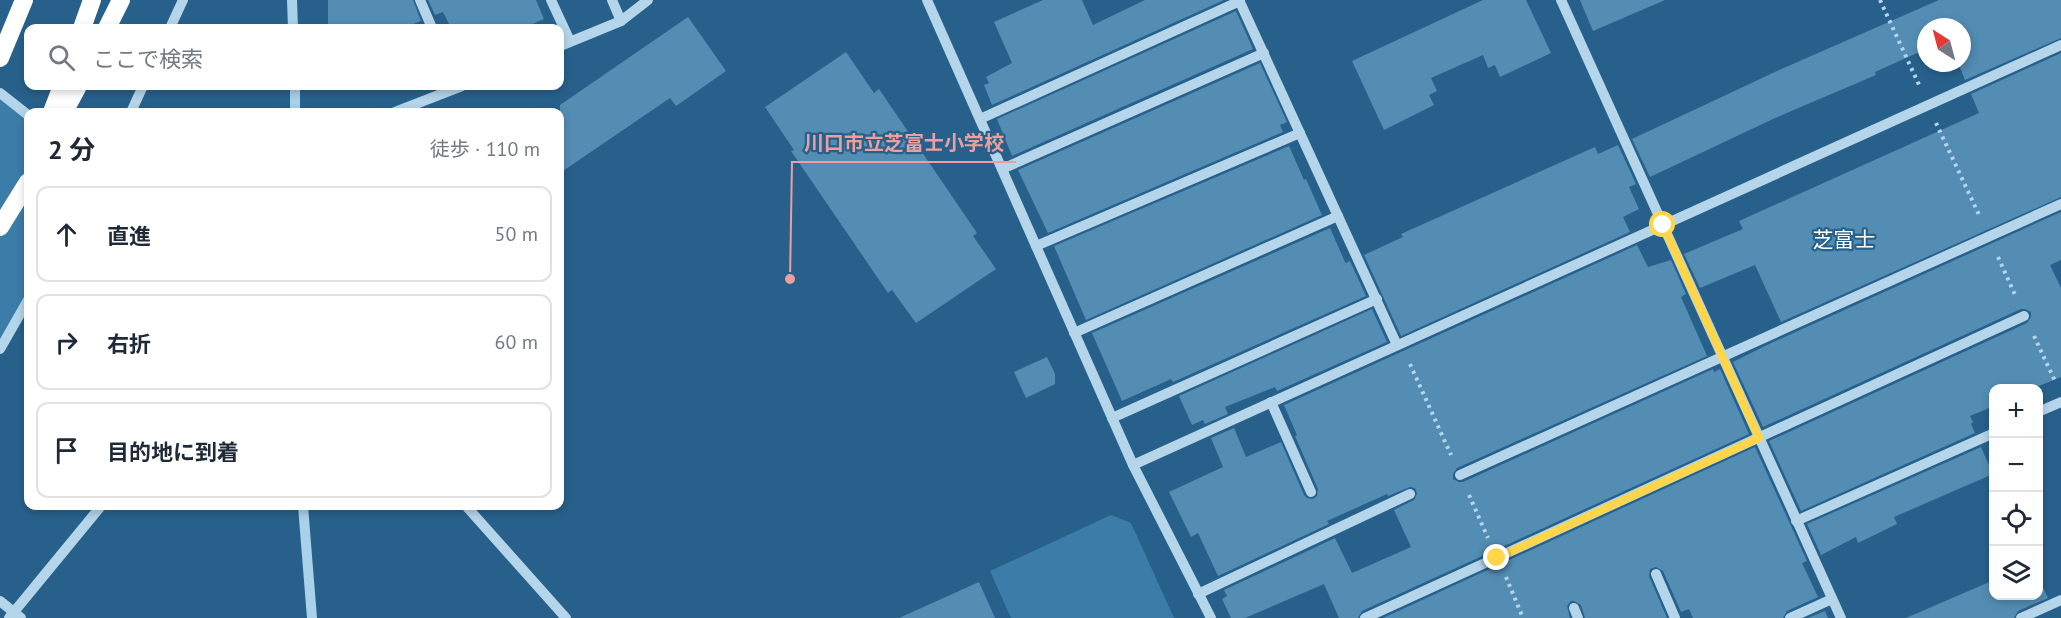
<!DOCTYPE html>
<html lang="ja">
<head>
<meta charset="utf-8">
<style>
  :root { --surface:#fff; --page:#f6f6f7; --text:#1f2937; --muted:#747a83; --line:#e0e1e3 }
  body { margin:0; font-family:"PT Sans","Noto Sans JP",sans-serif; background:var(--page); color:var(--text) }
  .controls { position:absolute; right:18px; bottom:18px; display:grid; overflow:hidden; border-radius:12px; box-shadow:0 3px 9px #0003 }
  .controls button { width:54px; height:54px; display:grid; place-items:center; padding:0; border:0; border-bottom:2px solid var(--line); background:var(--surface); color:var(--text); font:30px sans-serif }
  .compass { position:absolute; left:1917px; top:18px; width:54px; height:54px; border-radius:50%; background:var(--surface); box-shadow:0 3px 9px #0003; rotate:324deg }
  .stop { position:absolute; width:18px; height:18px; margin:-14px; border:4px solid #ffd54a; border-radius:50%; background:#fff }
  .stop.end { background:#ffd54a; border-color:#fff; box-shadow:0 2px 6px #0008 }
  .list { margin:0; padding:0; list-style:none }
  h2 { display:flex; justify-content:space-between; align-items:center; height:78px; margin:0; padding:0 24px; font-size:26px }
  h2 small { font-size:20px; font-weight:400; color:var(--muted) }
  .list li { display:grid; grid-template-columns:39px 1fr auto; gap:18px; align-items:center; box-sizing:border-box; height:96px; margin:0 12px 12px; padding:0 12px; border:2px solid var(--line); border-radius:12px }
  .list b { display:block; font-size:22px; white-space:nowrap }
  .list em { font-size:20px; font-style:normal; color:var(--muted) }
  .icon { flex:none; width:33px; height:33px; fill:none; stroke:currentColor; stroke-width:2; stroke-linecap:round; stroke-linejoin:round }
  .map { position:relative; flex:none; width:2061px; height:618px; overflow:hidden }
  .search { position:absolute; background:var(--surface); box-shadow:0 3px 9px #0003; left:24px; top:24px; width:540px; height:66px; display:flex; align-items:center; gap:15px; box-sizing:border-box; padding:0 21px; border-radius:12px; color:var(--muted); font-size:22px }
  .panel { position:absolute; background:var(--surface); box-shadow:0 3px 9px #0003; left:24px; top:108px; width:540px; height:402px; border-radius:12px }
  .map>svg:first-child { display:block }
</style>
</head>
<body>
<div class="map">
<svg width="2061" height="618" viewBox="0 0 2061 618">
  <rect width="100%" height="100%" fill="#27618b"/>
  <g fill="#3b7ca8">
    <path d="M0,92L28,114V294L0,341Z"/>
    <path d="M1111,515L1131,523L1174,618H1011L990,571Z"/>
  </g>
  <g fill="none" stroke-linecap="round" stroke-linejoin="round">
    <g stroke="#a9d1ea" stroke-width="10">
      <path d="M292,0L293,28"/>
      <path d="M295,86V112"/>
      <path d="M303,506L312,618"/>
    </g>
  </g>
  <g fill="#538db4">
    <path d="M328,0H413L421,21L402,28H328Z"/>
    <path d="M428,0H536L544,19L523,28H451L443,12L435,15Z"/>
    <path d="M1043,0H1082L1093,25L1145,0H1224L992,105L984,85L989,83L986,77L1012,63L994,22Z"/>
    <path d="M1483,0H1526L1551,53L1500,77L1495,65L1488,68L1483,55L1431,78L1437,91L1429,95L1434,105L1384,130L1352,61Z"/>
    <path d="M1580,0H1665L1593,31Z"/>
    <path d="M1939,0H2061V38L1965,80L1958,63H1962V27H1926V49L1875,72L1876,75L1773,119L1650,177L1632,139L1777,71Z"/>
    <path d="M1236,11L1253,49L1012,156L997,119Z"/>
    <path d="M688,17L726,71L676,106L670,98L560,173V105Z"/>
    <path d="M846,52L874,93L879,89L977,233L973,236L996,269L916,323L892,290L888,293L791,151L794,150L765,107Z"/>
    <path d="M2061,53V197L1781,322L1755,265L1700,288L1684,254L1743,229L1739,221L1979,113L1971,94Z"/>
    <path d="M1260,63L1287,122L1280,125L1283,132L1048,233L1018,170Z"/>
    <path d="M1618,145L1636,184L1629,187L1639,209L1623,217L1630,232L1401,336L1364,255L1403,237L1401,234L1595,147L1598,154Z"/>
    <path d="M1289,146L1304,180L1306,179L1322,215L1086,320L1054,246Z"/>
    <path d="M2061,212V260L2050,265L2061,288V377L2034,388H1994V406L1970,416L1973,422L1971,424L1975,433L1801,511L1769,441L2027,323L2031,317V312L2025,309H2021L1763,427L1733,362L1767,345Z"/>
    <path d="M1330,228L1345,262L1346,263L1350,261L1366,296L1173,382L1171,379L1122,401L1092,333Z"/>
    <path d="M1637,245L1648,267L1671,260L1686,294L1681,297L1707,356L1457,468L1453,474V479L1459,482H1463L1713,369L1714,372L1720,369L1749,434L1362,611L1358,618H1339L1324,584L1245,618H1231L1222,599L1227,596L1224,590L1335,538L1352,573L1411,547L1394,510L1414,500L1417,494L1415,488L1410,487L1388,496L1387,494L1327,521L1329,524L1218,576L1198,533L1191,537L1169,492L1223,467L1211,438L1234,428L1246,457L1281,442L1304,495L1307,498L1313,499L1317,496L1318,489L1295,436L1297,435L1284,405Z"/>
    <path d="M1372,309L1387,342L1277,391L1275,387L1225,407L1228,414L1205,424L1203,420L1192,425L1179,396Z"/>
    <path d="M1047,357L1055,374V384L1026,398L1014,372Z"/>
    <path d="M1755,447L1807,561L1802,563L1818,597L1787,611L1783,618H1693L1689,609L1681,612L1663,571L1656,567L1650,569L1649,576L1667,618H1585L1581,605L1574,601H1571L1567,606L1570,618H1383Z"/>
    <path d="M1981,447L1993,474L1894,517L1897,524L1858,543L1856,537L1821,555L1807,524Z"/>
    <path d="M2038,577L2048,598L2018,611L2014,618H1906L1994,580V596H2038Z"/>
    <path d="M979,582L995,618H899Z"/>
    <path d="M1825,611L1828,618H1808Z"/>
  </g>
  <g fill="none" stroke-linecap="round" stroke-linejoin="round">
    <g stroke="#b5d5ea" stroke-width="4" stroke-dasharray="3 4.5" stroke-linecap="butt">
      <path d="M1880,0L1920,87"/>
      <path d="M1936,123L1980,217"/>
      <path d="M1998,257L2016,297"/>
      <path d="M2034,336L2055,381"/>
      <path d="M1410,364L1451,455"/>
      <path d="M1469,495L1488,538"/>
      <path d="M1506,577L1523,618"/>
    </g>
    <g stroke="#b5d5ea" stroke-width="10">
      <path d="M420,0L432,28"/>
      <path d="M551,0L570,41"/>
      <path d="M612,0L621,21"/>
      <path d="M927,0L1133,465L1211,618"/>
      <path d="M1239,0L1397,345"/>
      <path d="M1561,0L1841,618"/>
      <path d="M170,28L183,0"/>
      <path d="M560,46L621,21L648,0"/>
      <path d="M0,93L28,115"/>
      <path d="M131,112L143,86"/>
      <path d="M395,112L462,86"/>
      <path d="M980,119L1240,1"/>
      <path d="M1002,169L1264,53"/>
      <path d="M1036,246L1300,133"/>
      <path d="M1074,333L1338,216"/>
      <path d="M0,349L28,300"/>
      <path d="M1271,402L1311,492"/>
      <path d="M2038,412L2061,402"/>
      <path d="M1112,418L1377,299"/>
      <path d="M1133,465L2061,45"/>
      <path d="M1460,475L2061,204"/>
      <path d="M466,506L566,618"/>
      <path d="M1796,521L1994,433"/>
      <path d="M1656,574L1675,618"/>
      <path d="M1198,594L1410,494"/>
      <path d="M0,601L21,618"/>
      <path d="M1574,608L1578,618"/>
      <path d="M9,618L101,506"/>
      <path d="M1365,618L2024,316"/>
      <path d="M1790,618L1832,599"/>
      <path d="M2021,618L2061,600"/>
    </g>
    <g stroke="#fff" stroke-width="18">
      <path d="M82,28L92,0"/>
      <path d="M107,28L121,0"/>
      <path d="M0,58L24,0"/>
      <path d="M52,112L62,86"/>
      <path d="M64,112L78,86"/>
      <path d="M0,227L28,182"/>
    </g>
  </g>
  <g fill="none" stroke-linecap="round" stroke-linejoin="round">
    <path stroke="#ffd54a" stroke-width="8" d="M1497,558L1759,438L1663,225"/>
  </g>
  <g text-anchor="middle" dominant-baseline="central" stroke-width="4.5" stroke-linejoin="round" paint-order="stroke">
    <g font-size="21" fill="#fff" stroke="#27618b">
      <text x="1844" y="239">芝富士</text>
    </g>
  </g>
  <path fill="none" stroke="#ed9e9e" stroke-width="2" d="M790 279L792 162H1016"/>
  <circle fill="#ed9e9e" stroke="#27618b" stroke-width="2" cx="790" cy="279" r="6"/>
  <g font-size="20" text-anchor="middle" font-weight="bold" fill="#ed9e9e" stroke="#27618b" stroke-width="4.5" stroke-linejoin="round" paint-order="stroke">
    <text x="904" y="150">川口市立芝富士小学校</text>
  </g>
</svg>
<div class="controls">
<button>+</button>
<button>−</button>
<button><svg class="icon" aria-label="locate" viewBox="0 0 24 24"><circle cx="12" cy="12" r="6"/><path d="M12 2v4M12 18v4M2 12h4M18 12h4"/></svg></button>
<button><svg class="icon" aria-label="layers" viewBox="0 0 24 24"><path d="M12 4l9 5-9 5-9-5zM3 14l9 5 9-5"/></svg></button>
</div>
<svg class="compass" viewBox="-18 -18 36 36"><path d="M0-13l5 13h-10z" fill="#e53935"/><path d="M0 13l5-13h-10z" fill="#747a83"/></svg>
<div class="stop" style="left:1663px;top:225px"></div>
<div class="stop end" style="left:1497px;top:558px"></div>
<div class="search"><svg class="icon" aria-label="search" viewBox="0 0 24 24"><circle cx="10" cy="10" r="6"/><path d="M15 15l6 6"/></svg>ここで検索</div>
<section class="panel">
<h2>2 分<small>徒歩 · 110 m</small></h2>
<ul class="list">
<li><svg class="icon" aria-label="ahead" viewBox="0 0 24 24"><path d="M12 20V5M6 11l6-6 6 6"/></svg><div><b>直進</b></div><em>50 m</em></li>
<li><svg class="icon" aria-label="right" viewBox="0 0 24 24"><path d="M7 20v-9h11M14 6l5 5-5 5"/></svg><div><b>右折</b></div><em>60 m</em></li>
<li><svg class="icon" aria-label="arrive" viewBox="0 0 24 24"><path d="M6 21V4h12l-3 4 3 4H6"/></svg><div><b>目的地に到着</b></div></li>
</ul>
</section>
</div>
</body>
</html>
